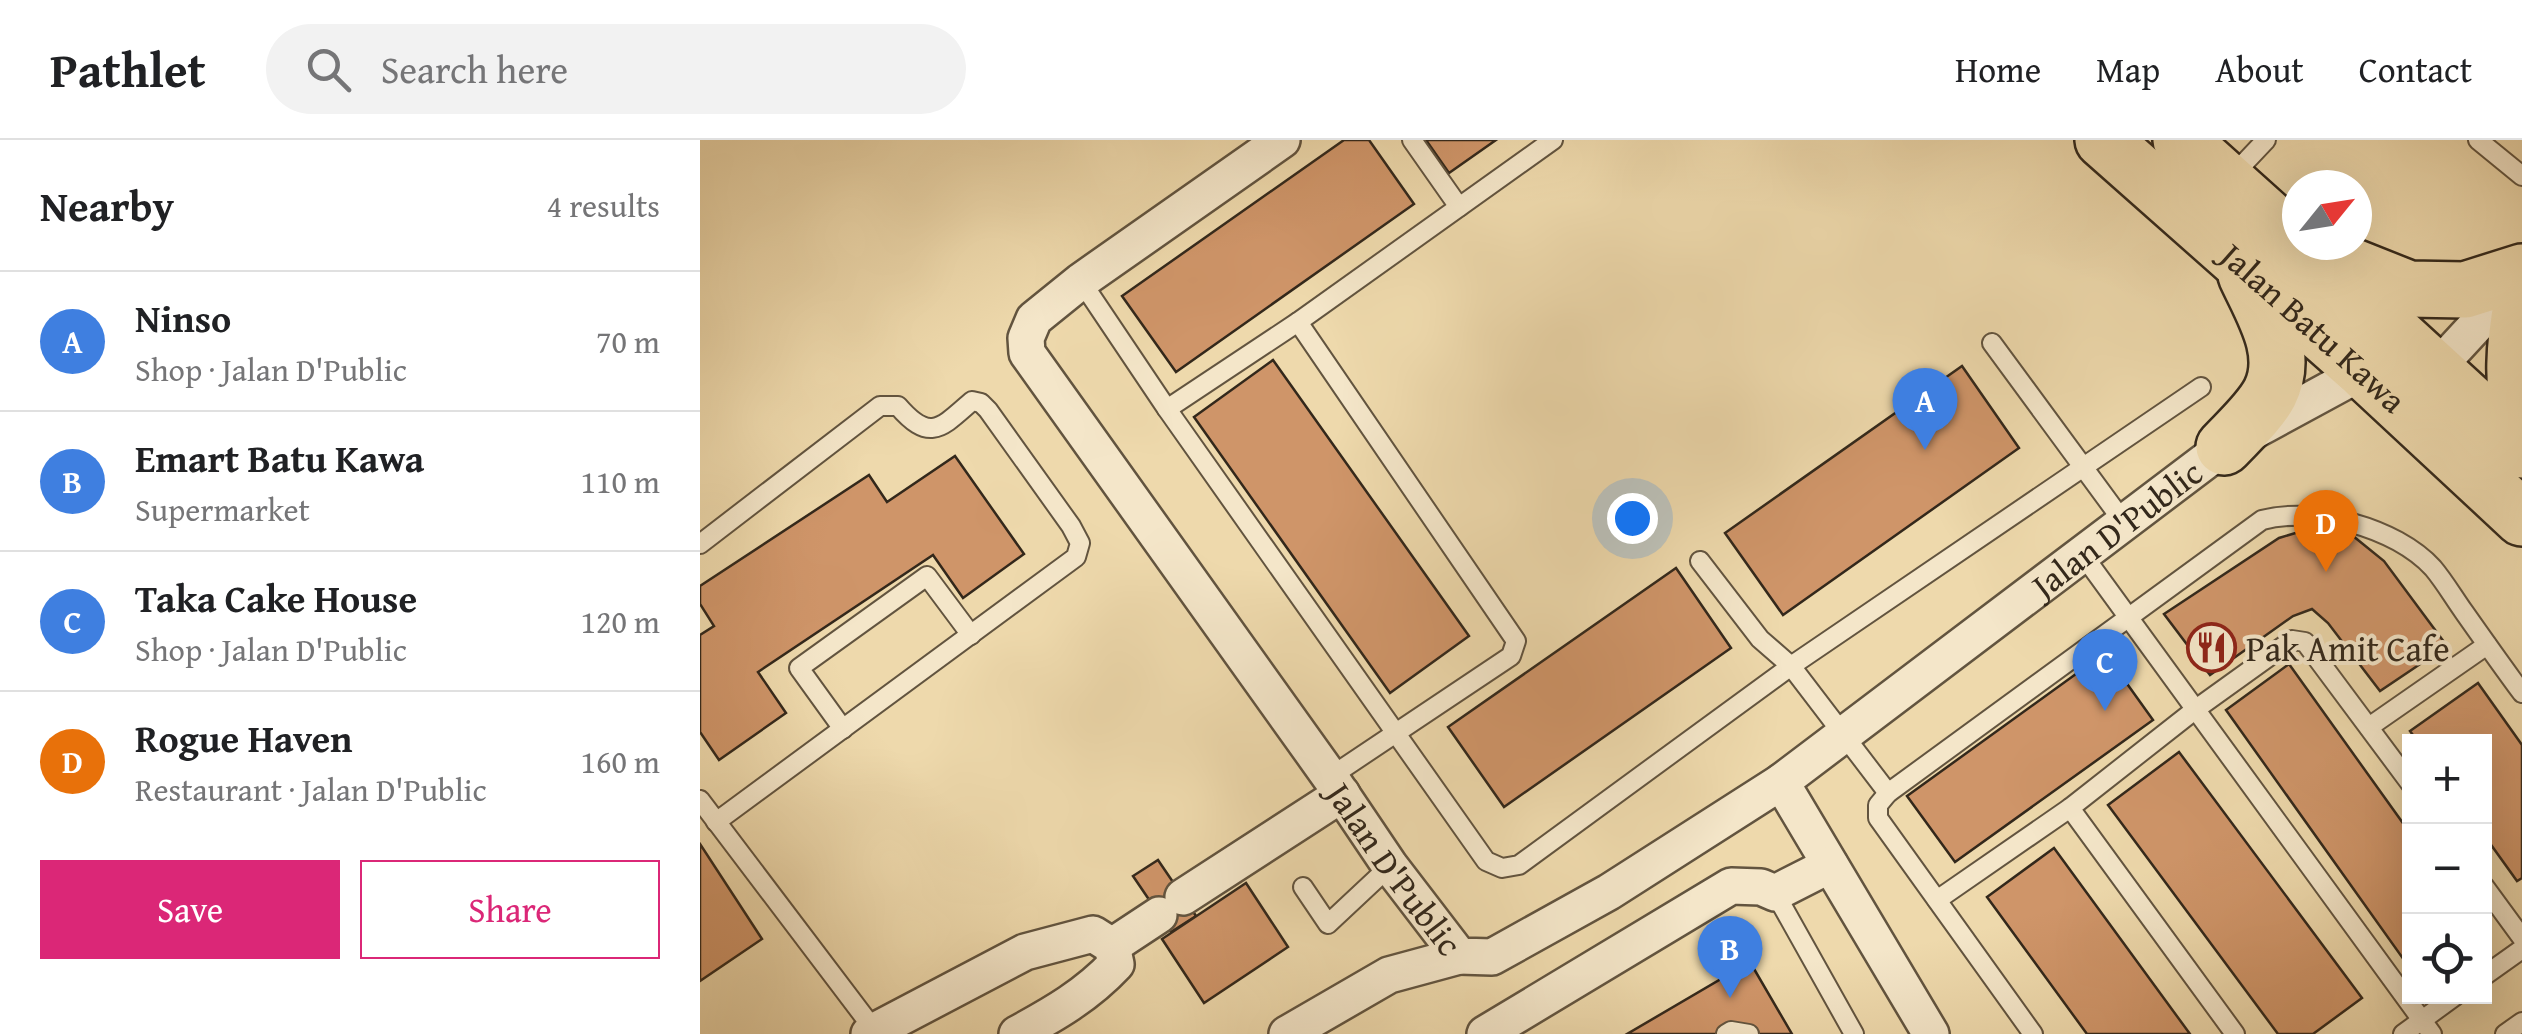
<!DOCTYPE html>
<html lang="en">
<head>
<meta charset="utf-8">
<style>
  :root { --surface:#fff; --page:#f2f2f2; --text:#202124; --muted:#757577; --line:#e0e0e0; --accent:#db2777 }
  body { margin:0; font-family:"Gentium Book Plus",serif; background:var(--page); color:var(--text) }
  .controls { position:absolute; right:30px; bottom:30px; display:grid; overflow:hidden; border-radius:0px; box-shadow:0 10px 40px #0002 }
  .controls button { width:90px; height:90px; display:grid; place-items:center; padding:0; border:0; border-bottom:2px solid var(--line); background:var(--surface); color:var(--text); font:50px sans-serif }
  .compass { position:absolute; left:1582px; top:30px; width:90px; height:90px; border-radius:50%; background:var(--surface); box-shadow:0 10px 40px #0002; rotate:60deg }
  .you { position:absolute; left:932px; top:378px; width:35px; height:35px; margin:-25px; border:8px solid #fff; border-radius:50%; background:#1a73e8; box-shadow:0 0 0 15px #1a73e833 }
  .badge { display:grid; place-items:center; width:65px; height:65px; border-radius:50%; background:var(--accent); color:#fff; font-size:32px; font-weight:700 }
  .pin { position:absolute; translate:-50% -82px; filter:drop-shadow(0 2px 5px #0008) }
  .pin::after { content:''; position:absolute; top:52px; width:35px; height:30px; background:inherit; clip-path:polygon(0 0,100% 0,50% 100%) }
  .list { margin:0; padding:0; list-style:none }
  h2 { display:flex; justify-content:space-between; align-items:center; height:130px; margin:0; padding:0 40px; font-size:42px }
  h2 small { font-size:32px; font-weight:400; color:var(--muted) }
  .list li { display:grid; grid-template-columns:65px 1fr auto; gap:30px; align-items:center; box-sizing:border-box; height:140px; padding:0 40px; border-top:2px solid var(--line) }
  .list b { display:block; font-size:38px; white-space:nowrap }
  .list p { margin:0; font-size:32px; white-space:nowrap; color:var(--muted) }
  .list em { font-size:32px; font-style:normal; color:var(--muted) }
  .actions { display:flex; gap:20px; padding:30px 40px }
  .actions a { flex:1; padding:22px 0; border:2px solid var(--accent); border-radius:0px; text-align:center; font-size:35px; color:var(--accent) }
  .actions .main { background:var(--accent); color:#fff }
  .icon { flex:none; width:55px; height:55px; fill:none; stroke:currentColor; stroke-width:2; stroke-linecap:round; stroke-linejoin:round }
  .map { position:relative; flex:none; width:1822px; height:894px; overflow:hidden }
  header { display:flex; align-items:center; gap:60px; box-sizing:border-box; height:140px; padding:0 50px; background:var(--surface); border-bottom:2px solid var(--line) }
  header strong { font-size:48px }
  nav { display:flex; gap:55px; margin-inline-start:auto; font-size:35px }
  .search { width:700px; height:90px; background:var(--page); display:flex; align-items:center; gap:25px; box-sizing:border-box; padding:0 35px; border-radius:55px; color:var(--muted); font-size:38px }
  main { display:flex }
  aside { flex:1; background:var(--surface) }
  .map>svg:first-child { display:block }
</style>
</head>
<body>
<header>
<strong>Pathlet</strong>
<div class="search"><svg class="icon" aria-label="search" viewBox="0 0 24 24"><circle cx="10" cy="10" r="6"/><path d="M15 15l6 6"/></svg>Search here</div>
<nav><a>Home</a><a>Map</a><a>About</a><a>Contact</a></nav>
</header>
<main>
<aside>
<h2>Nearby<small>4 results</small></h2>
<ul class="list">
<li><span class="badge" style="background:#3f7fe0">A</span><div><b>Ninso</b><p>Shop · Jalan D'Public</p></div><em>70 m</em></li>
<li><span class="badge" style="background:#3f7fe0">B</span><div><b>Emart Batu Kawa</b><p>Supermarket</p></div><em>110 m</em></li>
<li><span class="badge" style="background:#3f7fe0">C</span><div><b>Taka Cake House</b><p>Shop · Jalan D'Public</p></div><em>120 m</em></li>
<li><span class="badge" style="background:#e8710a">D</span><div><b>Rogue Haven</b><p>Restaurant · Jalan D'Public</p></div><em>160 m</em></li>
</ul>
<div class="actions"><a class="main">Save</a><a>Share</a></div>
</aside>
<div class="map">
<svg width="1822" height="894" viewBox="0 0 1822 894">
  <rect width="100%" height="100%" fill="#eed9ac"/>
  <filter id="stains"><feTurbulence type="fractalNoise" baseFrequency=".002" numOctaves="4"/><feColorMatrix values="0 0 0 0 .2 0 0 0 0 .09 0 0 0 0 .02 0 0 0 .5 -.17"/></filter>
  <radialGradient id="worn" r=".72"><stop offset=".6" stop-color="#630" stop-opacity="0"/><stop offset="1" stop-color="#630" stop-opacity=".3"/></radialGradient>
  <g fill="#cf9569" stroke="#33281b" stroke-width="2.5">
    <path d="M644,0H669L714,64L476,232L422,156Z"/>
    <path d="M726,0H796L749,33Z"/>
    <path d="M573,220L769,496L690,553L494,277Z"/>
    <path d="M1262,226L1319,308L1083,475L1025,393Z"/>
    <path d="M255,316L324,414L263,458L233,415L58,532L86,573L19,620L0,592V495L14,486L0,464V446L169,335L187,362Z"/>
    <path d="M1612,388L1653,396L1684,421L1747,506L1680,551L1628,483L1612,469L1593,476L1510,535L1464,474L1579,398Z"/>
    <path d="M976,428L1031,508L804,667L748,587Z"/>
    <path d="M1405,513L1453,580L1255,722L1207,656Z"/>
    <path d="M1589,524L1710,693L1709,827L1526,570Z"/>
    <path d="M1778,543L1822,605V738L1817,741L1784,695V602H1718L1710,591Z"/>
    <path d="M1479,612L1662,858L1613,894H1578L1408,665Z"/>
    <path d="M0,704L62,799L0,841Z"/>
    <path d="M1354,708L1490,894H1387L1287,757Z"/>
    <path d="M458,720L496,776L471,792L433,736Z"/>
    <path d="M546,743L588,807L504,863L462,799Z"/>
    <path d="M1050,822L1092,894H927Z"/>
  </g>
  <g fill="none" stroke-linecap="round" stroke-linejoin="round">
    <defs>
      <g id="lane">
        <path d="M712,0L759,67"/>
        <path d="M1778,0L1822,36"/>
        <path d="M1531,37L1566,0"/>
        <path d="M381,141L467,269L786,721L802,728L819,725L1091,526L1501,247"/>
        <path d="M1292,203L1425,384"/>
        <path d="M467,269L598,182"/>
        <path d="M0,404L180,266H198C230,303 241,288 272,261L281,263L288,270L371,386L380,403L376,417L16,682"/>
        <path d="M1383,415L1732,894"/>
        <path d="M1000,421L1060,499L1091,526L1188,653"/>
        <path d="M1669,587L1787,505"/>
        <path d="M143,589L99,528L227,436L271,495"/>
        <path d="M630,637L811,516L816,501L598,182L853,0"/>
        <path d="M0,660L175,891"/>
        <path d="M1370,668L1535,894"/>
        <path d="M1784,746L1822,798"/>
        <path d="M603,747L628,784L690,726"/>
        <path d="M1075,753L1154,894"/>
        <path d="M1237,760L1370,668L1496,569L1592,500L1605,502L1710,643"/>
        <path d="M1784,836L1822,809"/>
        <path d="M1026,894L1031,891L1049,894"/>
        <path d="M1333,894L1178,678V665L1188,653L1562,380C1615,366 1695,387 1733,428C1744,441 1754,458 1764,472C1783,499 1802,526 1822,553"/>
        <path d="M1703,894L1755,856"/>
        <path d="M1805,894L1822,882"/>
      </g>
      <g id="street">
        <path id="s1" d="M582,0L381,141L334,179L326,198L327,213L630,637L690,726L759,816L792,817L909,752L1081,642L1524,307L1664,231"/>
        <path d="M1723,243L1820,138"/>
        <path d="M1081,642L1231,894"/>
        <path d="M483,757L642,654"/>
        <path d="M412,806L459,775"/>
        <path d="M169,894L325,812L393,794L412,806L416,824C387,855 354,874 317,894"/>
        <path d="M587,894L689,835L759,816"/>
        <path d="M785,894L1031,746L1061,747L1075,753L1130,725"/>
      </g>
      <g id="highway">
        <path id="s2" d="M1403,0L1664,231L1822,378"/>
        <path d="M1481,0L1597,104"/>
        <path d="M1598,105L1822,310"/>
        <path d="M1631,118L1709,149L1765,150L1822,132"/>
        <path d="M1822,160C1814,204 1811,244 1822,288"/>
        <path d="M1524,307C1539,291 1560,272 1570,253C1590,213 1563,172 1546,135"/>
      </g>
    </defs>
    <use href="#lane" stroke="#62543f" stroke-width="22"/>
    <use href="#street" stroke="#62543f" stroke-width="40"/>
    <use href="#highway" stroke="#33281b" stroke-width="60"/>
    <use href="#lane" stroke="#f4e6c9" stroke-width="18"/>
    <use href="#street" stroke="#f4e6c9" stroke-width="35"/>
    <use href="#highway" stroke="#eed9ac" stroke-width="55"/>
  </g>
  <defs>
    <symbol id="restaurant-ring" viewBox="-11 -11 22 22"><circle r="9.5" fill="#f4e6c9" stroke="#8f2418" stroke-width="1.5"/><path d="M-5-6h1v4h1v-4h1v4h1v-4h1v5L-1.5 .5V6h-2V.5L-5-1ZM5-6V6H3V1.5H1.5Q1.5-4 5-6Z" fill="#8f2418"/></symbol>
  </defs>
  <g fill-rule="evenodd">
    <use href="#restaurant-ring" x="1484" y="480" width="55" height="55"/>
  </g>
  <g text-anchor="middle" dominant-baseline="central" stroke-width="8" stroke-linejoin="round" paint-order="stroke">
    <g font-size="35" fill="#33281b" stroke="#f4e6c9">
      <text stroke="none"><textPath href="#s2" startOffset="282">Jalan Batu Kawa</textPath></text>
      <text stroke="none"><textPath href="#s1" startOffset="1875">Jalan D'Public</textPath></text>
      <text stroke="none"><textPath href="#s1" startOffset="975">Jalan D'Public</textPath></text>
    </g>
    <g font-size="35" fill="#33281b" stroke="#f4e6c9" text-anchor="start">
      <text x="1546" y="508">Pak Amit Cafe</text>
    </g>
  </g>
  <rect width="100%" height="100%" filter="url(#stains)"/>
  <rect width="100%" height="100%" fill="url(#worn)"/>
</svg>
<div class="controls">
<button>+</button>
<button>−</button>
<button><svg class="icon" aria-label="locate" viewBox="0 0 24 24"><circle cx="12" cy="12" r="6"/><path d="M12 2v4M12 18v4M2 12h4M18 12h4"/></svg></button>
</div>
<svg class="compass" viewBox="-18 -18 36 36"><path d="M0-13l5 13h-10z" fill="#e53935"/><path d="M0 13l5-13h-10z" fill="#757577"/></svg>
<div class="you"></div>
<div class="pin badge" style="left:1225px;top:310px;background:#3f7fe0">A</div>
<div class="pin badge" style="left:1030px;top:858px;background:#3f7fe0">B</div>
<div class="pin badge" style="left:1405px;top:571px;background:#3f7fe0">C</div>
<div class="pin badge" style="left:1626px;top:432px;background:#e8710a">D</div>
</div>
</main>
</body>
</html>
